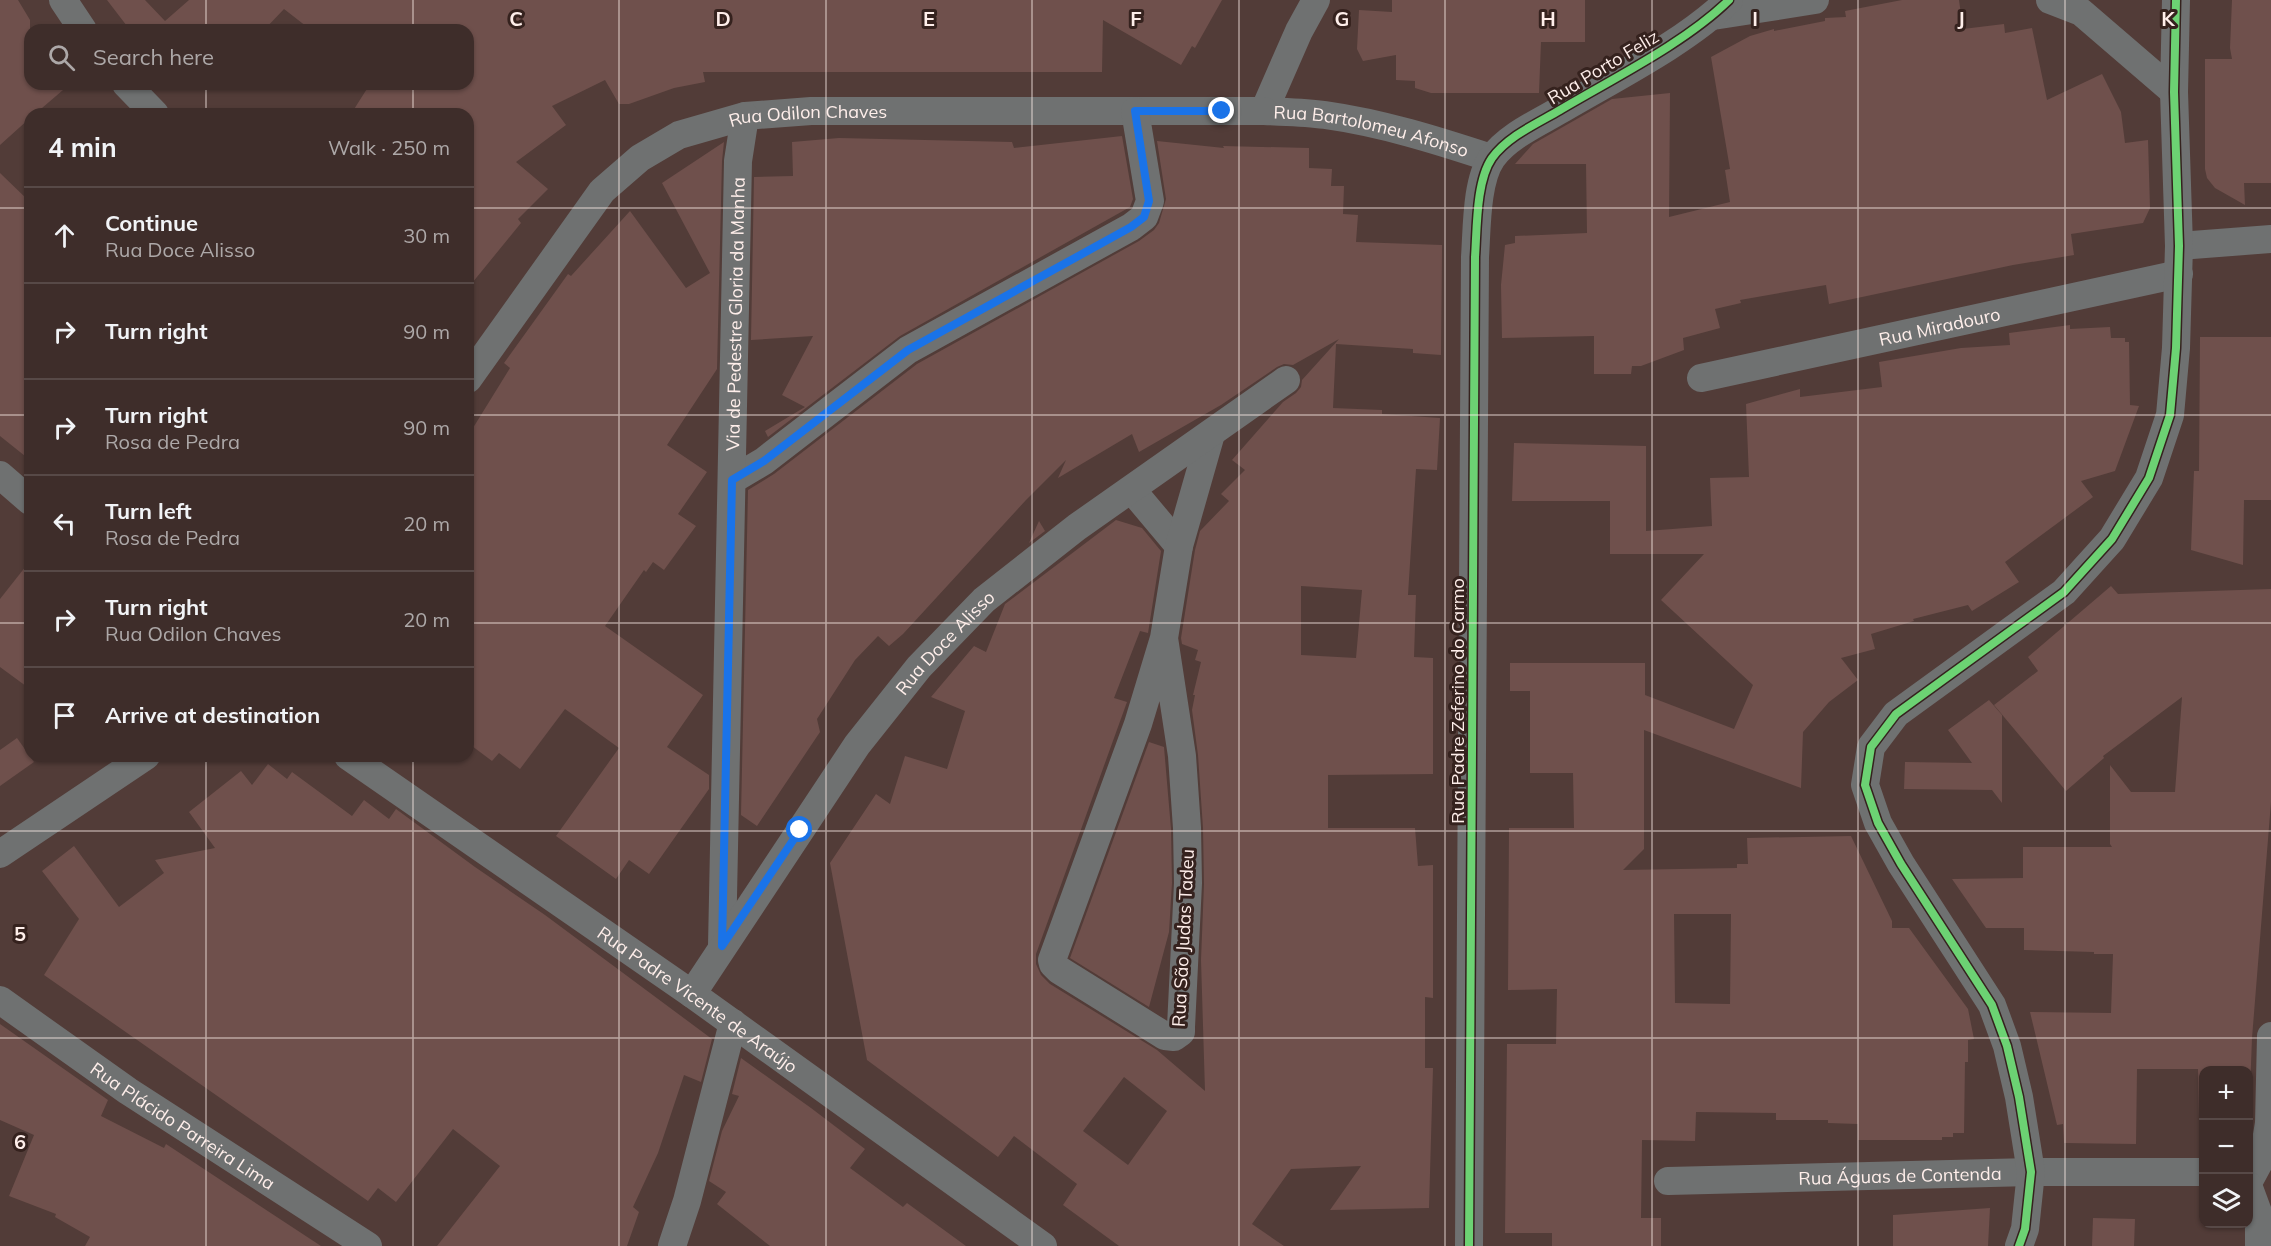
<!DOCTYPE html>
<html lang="en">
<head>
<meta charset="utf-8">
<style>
  :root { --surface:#3e2d2a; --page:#453532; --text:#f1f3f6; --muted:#ada8a8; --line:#574947 }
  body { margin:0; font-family:Mulish,sans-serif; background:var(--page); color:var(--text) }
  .controls { position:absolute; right:18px; bottom:18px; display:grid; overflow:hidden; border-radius:12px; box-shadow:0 2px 4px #0004 }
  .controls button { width:54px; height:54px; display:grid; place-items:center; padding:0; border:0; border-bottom:2px solid var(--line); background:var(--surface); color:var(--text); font:30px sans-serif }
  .stop { position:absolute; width:18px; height:18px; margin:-14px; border:4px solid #1a73e8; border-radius:50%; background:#fff }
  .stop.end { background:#1a73e8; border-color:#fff; box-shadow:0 2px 6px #0008 }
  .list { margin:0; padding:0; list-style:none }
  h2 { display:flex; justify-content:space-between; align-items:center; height:78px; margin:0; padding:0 24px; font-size:26px }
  h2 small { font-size:20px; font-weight:400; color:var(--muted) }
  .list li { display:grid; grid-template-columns:39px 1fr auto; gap:18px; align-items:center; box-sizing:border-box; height:96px; padding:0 24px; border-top:2px solid var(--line) }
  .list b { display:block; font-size:22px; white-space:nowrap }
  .list p { margin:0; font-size:20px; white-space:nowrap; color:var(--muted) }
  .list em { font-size:20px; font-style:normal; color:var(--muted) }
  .icon { flex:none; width:33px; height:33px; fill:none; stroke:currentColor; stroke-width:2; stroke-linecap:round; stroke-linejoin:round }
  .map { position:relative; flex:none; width:2271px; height:1246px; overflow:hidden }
  .search { position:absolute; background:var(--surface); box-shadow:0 2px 4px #0004; left:24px; top:24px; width:450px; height:66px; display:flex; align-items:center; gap:15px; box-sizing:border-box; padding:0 21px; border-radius:18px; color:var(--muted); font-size:22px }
  .panel { position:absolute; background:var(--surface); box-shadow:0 2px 4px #0004; left:24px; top:108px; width:450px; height:654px; border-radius:18px }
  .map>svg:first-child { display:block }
</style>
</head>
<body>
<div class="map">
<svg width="2271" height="1246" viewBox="0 0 2271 1246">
  <rect width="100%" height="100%" fill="#523c38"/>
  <g fill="#6f504c" fill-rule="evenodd">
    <path d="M0,0H18L30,20V84H70L35,114H30V118L0,145Z"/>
    <path d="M107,0H145L165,21L189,0H1222L1195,48L1192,46L1181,65L1103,20L1102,72H703L705,82L674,88L629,104H619L605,80L552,106L566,125L516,162L548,189L518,219L521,223L468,288V114H351L370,84H468V30H311L284,9L264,30H130Z"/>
    <path d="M1392,0H1585V42H1541L1539,93H1431L1415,88V81L1396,80V55L1363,61L1357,49L1359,10L1392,12Z"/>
    <path d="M1902,0H1959L1963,29L2004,24L2005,33L2032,28L2047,100L2102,74L2121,112L2125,143L2148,140L2150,208L2143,223L2071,234L2074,255L2013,265L1829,304L1826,285L1740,300L1741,303L1715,309L1720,328L1683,338L1684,350L1641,366H1632L1631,374H1594V336L1502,338L1501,285L1505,245L1515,243V236L1587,233L1586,164H1515L1533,144L1612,99L1670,93L1669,217L1730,202L1725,170L1730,169L1711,57L1750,36L1774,29V31L1825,21V18L1846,17L1845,11Z"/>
    <path d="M2232,0H2271V183H2244L2245,205L2215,188L2207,178L2205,169V59H2232L2230,48Z"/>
    <path d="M1122,136L1133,199L1130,207L900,336L768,437L765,431L805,407L782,395L813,336L751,340L754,177L793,176L792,142L839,138L1012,142L1014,148Z"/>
    <path d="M1157,141L1224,148L1223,146L1309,148V168L1332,169L1331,186H1344L1343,214L1358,215L1356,242L1442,245L1441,355L1413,353V349L1336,344L1333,408L1382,410V414L1440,418L1437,470L1416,469L1408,595H1416L1414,657L1433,658V774L1328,775V828H1415L1418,866L1433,865V998L1425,997V1068H1433L1429,1208L1330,1210L1361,1166L1291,1169L1252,1224L1284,1246H1119L1063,1205L1077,1184L1014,1136L998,1157L867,1060L830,863L876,794L890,804L905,756L947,769L965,711L931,697L974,646L986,652L1005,604L1116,520L1142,528L1161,551L1148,633L1140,631L1114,698L1127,702L1036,954V964L1041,975L1050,984L1157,1050L1205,1091L1201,960L1204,884L1203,828L1198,755L1192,710L1195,695H1193L1201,662L1195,660L1198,650L1182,644L1181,638L1195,550L1200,531L1229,501L1221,494L1245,470L1232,460L1283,402L1296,393L1301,387L1302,380L1339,339L1293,365L1284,364L1277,367L1221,405L1139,452L1132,434L1058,478L1066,460L1026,500L903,634L889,646L878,636L855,660L817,719L820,732L757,826L741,815L748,490L774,474L917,364L1139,241L1154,230L1159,223L1166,199ZM1301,586L1362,590L1356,658L1301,655ZM1124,1077L1167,1111L1128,1165L1083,1131Z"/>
    <path d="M724,142L722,161L717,369L667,445L707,472L678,514L696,526L664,570L653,562L646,572L644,570L605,626L703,695L667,747L709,775V789L649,874L629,860L616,879L556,836L619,748L565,709L520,769L499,753L492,761L468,743V436L510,368L504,363L568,274L571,276L630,211L686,288L710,273L662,183Z"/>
    <path d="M0,173L30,202V460L0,436Z"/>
    <path d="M2070,325V329L2110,327L2111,338H2125V342H2129L2130,405L2139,406L2115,471L2081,481L2093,497L2005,562L2019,582L1972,611L1968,605L1913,619L1914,621L1871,634L1875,649L1841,658L1858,680L1829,702L1803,732L1801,788L1644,730V849L1623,870L1737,868V864H1748L1747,838L1851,836L1892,921V928H1909L1968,1009L1974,1039L1968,1040V1062H1965L1964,1133H1953V1137H1942V1140H1858V1124L1828,1123V1120H1776V1113L1696,1112L1695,1141L1642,1140L1641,1218H1661V1246H1552V1233H1505L1507,1044H1556L1557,989L1508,990L1509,828H1574L1573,773H1530V691H1510V663H1645V695L1734,729L1753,685L1661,600L1704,554H1610V501H1512L1514,443L1646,446V531L1712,526L1710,478L1749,477L1746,404L1800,389V397L1882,387L1879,362L1961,348L2010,345L2009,333ZM1674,914H1731L1730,1004L1675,1003Z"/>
    <path d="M2200,337H2271V500H2244L2243,565L2191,550L2194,471H2199Z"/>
    <path d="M1039,521L1045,531L1029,543Z"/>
    <path d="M30,561V689L0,667V599Z"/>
    <path d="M2111,586L2118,594L2271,589V802L2252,1038L2249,1117L2248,1071H2204V1118H2199L2198,1069H2137L2136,1144L2064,1143L2063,1124L2057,1125L2030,1012L2111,1013L2113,954H2094V952L2024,950V928H1986L1952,879L2023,878V847H2112L2110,844V765L2131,792H2175L2182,697L2103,756L2104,758L2066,791L1994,705L2038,671L2028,657Z"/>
    <path d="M1989,700L2002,715V803L1992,790L1904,789L1905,762L1972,763L1948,730Z"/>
    <path d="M17,738L34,762L0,786V750Z"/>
    <path d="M1149,742L1164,747L1171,829L1172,883L1169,932L1149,1007L1070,958Z"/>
    <path d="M268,764L287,779L292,772L352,816L364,800L389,819L396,809L475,867L545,915L712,1039L701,1082L684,1075L658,1153L633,1207L639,1212L627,1246H437L500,1166L453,1129L396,1202L378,1188L368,1201L44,975L79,919L42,871L74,846L119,907L164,873L155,860L215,848L189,812L241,771L252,785Z"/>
    <path d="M0,1024L108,1100L101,1116L164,1148L166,1144L321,1246H85L90,1237L55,1217L56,1214L9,1196L34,1135L0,1120Z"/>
    <path d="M741,1058L811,1108L865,1149L850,1168L903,1207L907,1203L966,1246H770L717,1204L726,1192L709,1181L722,1131L739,1096L732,1094Z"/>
    <path d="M1990,1208L1988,1246H1893V1215Z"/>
    <path d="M2093,1218L2135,1219L2134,1246H2092Z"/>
  </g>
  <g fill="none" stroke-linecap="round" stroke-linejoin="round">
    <g stroke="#6f7171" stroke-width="28">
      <path d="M63,0L83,30"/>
      <path id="s1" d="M1316,0L1299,31L1264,111C1284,112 1305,112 1325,115C1382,123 1436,140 1491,158"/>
      <path d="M2050,0L2081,12L2174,92"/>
      <path d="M1713,16L1815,0"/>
      <path d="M126,84L155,114"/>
      <path d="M2179,246L2271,239"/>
      <path id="s2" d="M1701,378L2179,274"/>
      <path id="s3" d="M468,379L602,191L640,158L679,135L745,116L811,111H1264"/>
      <path d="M0,475L30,501"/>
      <path d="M732,480L764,461L908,350L1131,227L1144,217L1150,201L1135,111"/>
      <path d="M1132,490L1179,546"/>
      <path d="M1164,638L1182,756L1187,828L1188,883L1181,1027V1032L1174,1037L1165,1036L1059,970L1053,964L1052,960L1138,724L1164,638L1179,546L1211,434"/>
      <path id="s4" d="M348,756L692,994L1043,1246"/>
      <path d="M0,854L146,756"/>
      <path id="s5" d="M722,946L738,161L745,116"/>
      <path id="s6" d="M692,994L857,745L919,667L984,600L1077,527L1286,380"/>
      <path id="s7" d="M0,1000L128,1091L368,1246"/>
      <path id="s8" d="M1668,1181L2031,1172H2204"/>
      <path d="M2248,1183L2264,1153L2269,1123L2271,1036"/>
      <path d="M2248,1185L2259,1215V1246"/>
      <path d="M672,1246L687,1201L733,1023"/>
      <path d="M1469,1246L1475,257C1477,229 1476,181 1492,158C1508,136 1538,123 1560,110C1614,78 1685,43 1729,0"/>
      <path d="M2019,1246L2025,1229L2031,1172L2019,1097L2007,1046L1992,1005L1901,864L1878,823L1865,785L1871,747L1896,714L2064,592L2112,539L2149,478L2170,415L2176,348L2179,246L2174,92L2176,0"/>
    </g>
    <defs>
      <g id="cycleway">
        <path d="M1469,1246L1475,257C1477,229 1476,181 1492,158C1508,136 1538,123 1560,110C1614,78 1685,43 1729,0"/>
        <path d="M2019,1246L2025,1229L2031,1172L2019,1097L2007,1046L1992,1005L1901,864L1878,823L1865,785L1871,747L1896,714L2064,592L2112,539L2149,478L2170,415L2176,348L2179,246L2174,92L2176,0"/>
      </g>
    </defs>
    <use href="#cycleway" stroke="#35221e" stroke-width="11"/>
    <use href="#cycleway" stroke="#6cd273" stroke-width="8"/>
  </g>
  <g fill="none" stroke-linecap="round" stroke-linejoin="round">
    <path stroke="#1a73e8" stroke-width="8" d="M800,830L722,946L732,480L764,461L908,350L1131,227L1144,217L1149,201L1135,111H1222"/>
  </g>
  <path fill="none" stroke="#feeeea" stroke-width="1.5" stroke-opacity="0.55" d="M206,0V30M413,0V30M619,0V1246M826,0V1246M1032,0V1246M1239,0V1246M1445,0V1246M1652,0V1246M1858,0V1246M2065,0V1246M206,84V114M413,84V114M0,208H30M468,208H2271M0,415H30M468,415H2271M0,623H30M468,623H2271M206,756V1246M413,756V1246M0,831H2271M0,1038H2271"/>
  <g text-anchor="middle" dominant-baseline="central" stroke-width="6" stroke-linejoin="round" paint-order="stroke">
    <g font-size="18" fill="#feeeea" stroke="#35221e">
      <text transform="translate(1603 67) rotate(-31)">Rua Porto Feliz</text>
      <text stroke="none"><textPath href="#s3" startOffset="458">Rua Odilon Chaves</textPath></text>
      <text stroke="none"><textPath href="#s1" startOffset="232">Rua Bartolomeu Afonso</textPath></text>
      <text stroke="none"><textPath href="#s5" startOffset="632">Via de Pedestre Gloria da Manha</textPath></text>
      <text stroke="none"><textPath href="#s2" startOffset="244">Rua Miradouro</textPath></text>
      <text stroke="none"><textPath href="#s6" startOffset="434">Rua Doce Alisso</textPath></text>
      <text transform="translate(1457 701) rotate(-90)">Rua Padre Zeferino do Carmo</text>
      <text transform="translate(1183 938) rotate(-87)">Rua São Judas Tadeu</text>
      <text stroke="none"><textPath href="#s4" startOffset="426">Rua Padre Vicente de Araújo</textPath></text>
      <text stroke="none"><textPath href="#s7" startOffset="222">Rua Plácido Parreira Lima</textPath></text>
      <text stroke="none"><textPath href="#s8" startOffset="232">Rua Águas de Contenda</textPath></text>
    </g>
  </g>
  <g font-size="20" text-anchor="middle" font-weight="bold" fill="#feeeea" stroke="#35221e" stroke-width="6" stroke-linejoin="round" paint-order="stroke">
    <text x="516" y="26">C</text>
    <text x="723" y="26">D</text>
    <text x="929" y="26">E</text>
    <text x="1136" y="26">F</text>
    <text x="1342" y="26">G</text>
    <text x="1548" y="26">H</text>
    <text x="1755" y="26">I</text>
    <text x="1961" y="26">J</text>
    <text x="2168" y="26">K</text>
    <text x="20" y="941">5</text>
    <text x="20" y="1149">6</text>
  </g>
</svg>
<div class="controls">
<button>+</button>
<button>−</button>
<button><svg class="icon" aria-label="layers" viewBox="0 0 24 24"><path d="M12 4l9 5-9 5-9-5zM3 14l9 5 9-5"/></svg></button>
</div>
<div class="stop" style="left:800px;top:830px"></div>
<div class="stop end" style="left:1222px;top:111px"></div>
<div class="search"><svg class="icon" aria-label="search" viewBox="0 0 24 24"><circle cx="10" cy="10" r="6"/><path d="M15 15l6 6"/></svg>Search here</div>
<section class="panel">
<h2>4 min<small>Walk · 250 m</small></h2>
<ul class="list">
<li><svg class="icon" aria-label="ahead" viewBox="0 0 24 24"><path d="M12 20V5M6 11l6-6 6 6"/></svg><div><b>Continue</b><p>Rua Doce Alisso</p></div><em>30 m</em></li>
<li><svg class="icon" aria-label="right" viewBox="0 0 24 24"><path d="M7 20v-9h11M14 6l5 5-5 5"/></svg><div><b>Turn right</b></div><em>90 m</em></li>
<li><svg class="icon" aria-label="right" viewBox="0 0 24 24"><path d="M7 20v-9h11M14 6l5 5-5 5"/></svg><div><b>Turn right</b><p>Rosa de Pedra</p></div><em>90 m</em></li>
<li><svg class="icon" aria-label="left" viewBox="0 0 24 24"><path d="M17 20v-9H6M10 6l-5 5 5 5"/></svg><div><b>Turn left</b><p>Rosa de Pedra</p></div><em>20 m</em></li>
<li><svg class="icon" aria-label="right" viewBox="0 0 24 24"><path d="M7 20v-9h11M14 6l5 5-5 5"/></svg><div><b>Turn right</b><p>Rua Odilon Chaves</p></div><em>20 m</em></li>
<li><svg class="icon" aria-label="arrive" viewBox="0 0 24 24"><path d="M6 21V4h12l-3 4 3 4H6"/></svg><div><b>Arrive at destination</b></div></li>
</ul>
</section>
</div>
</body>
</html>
